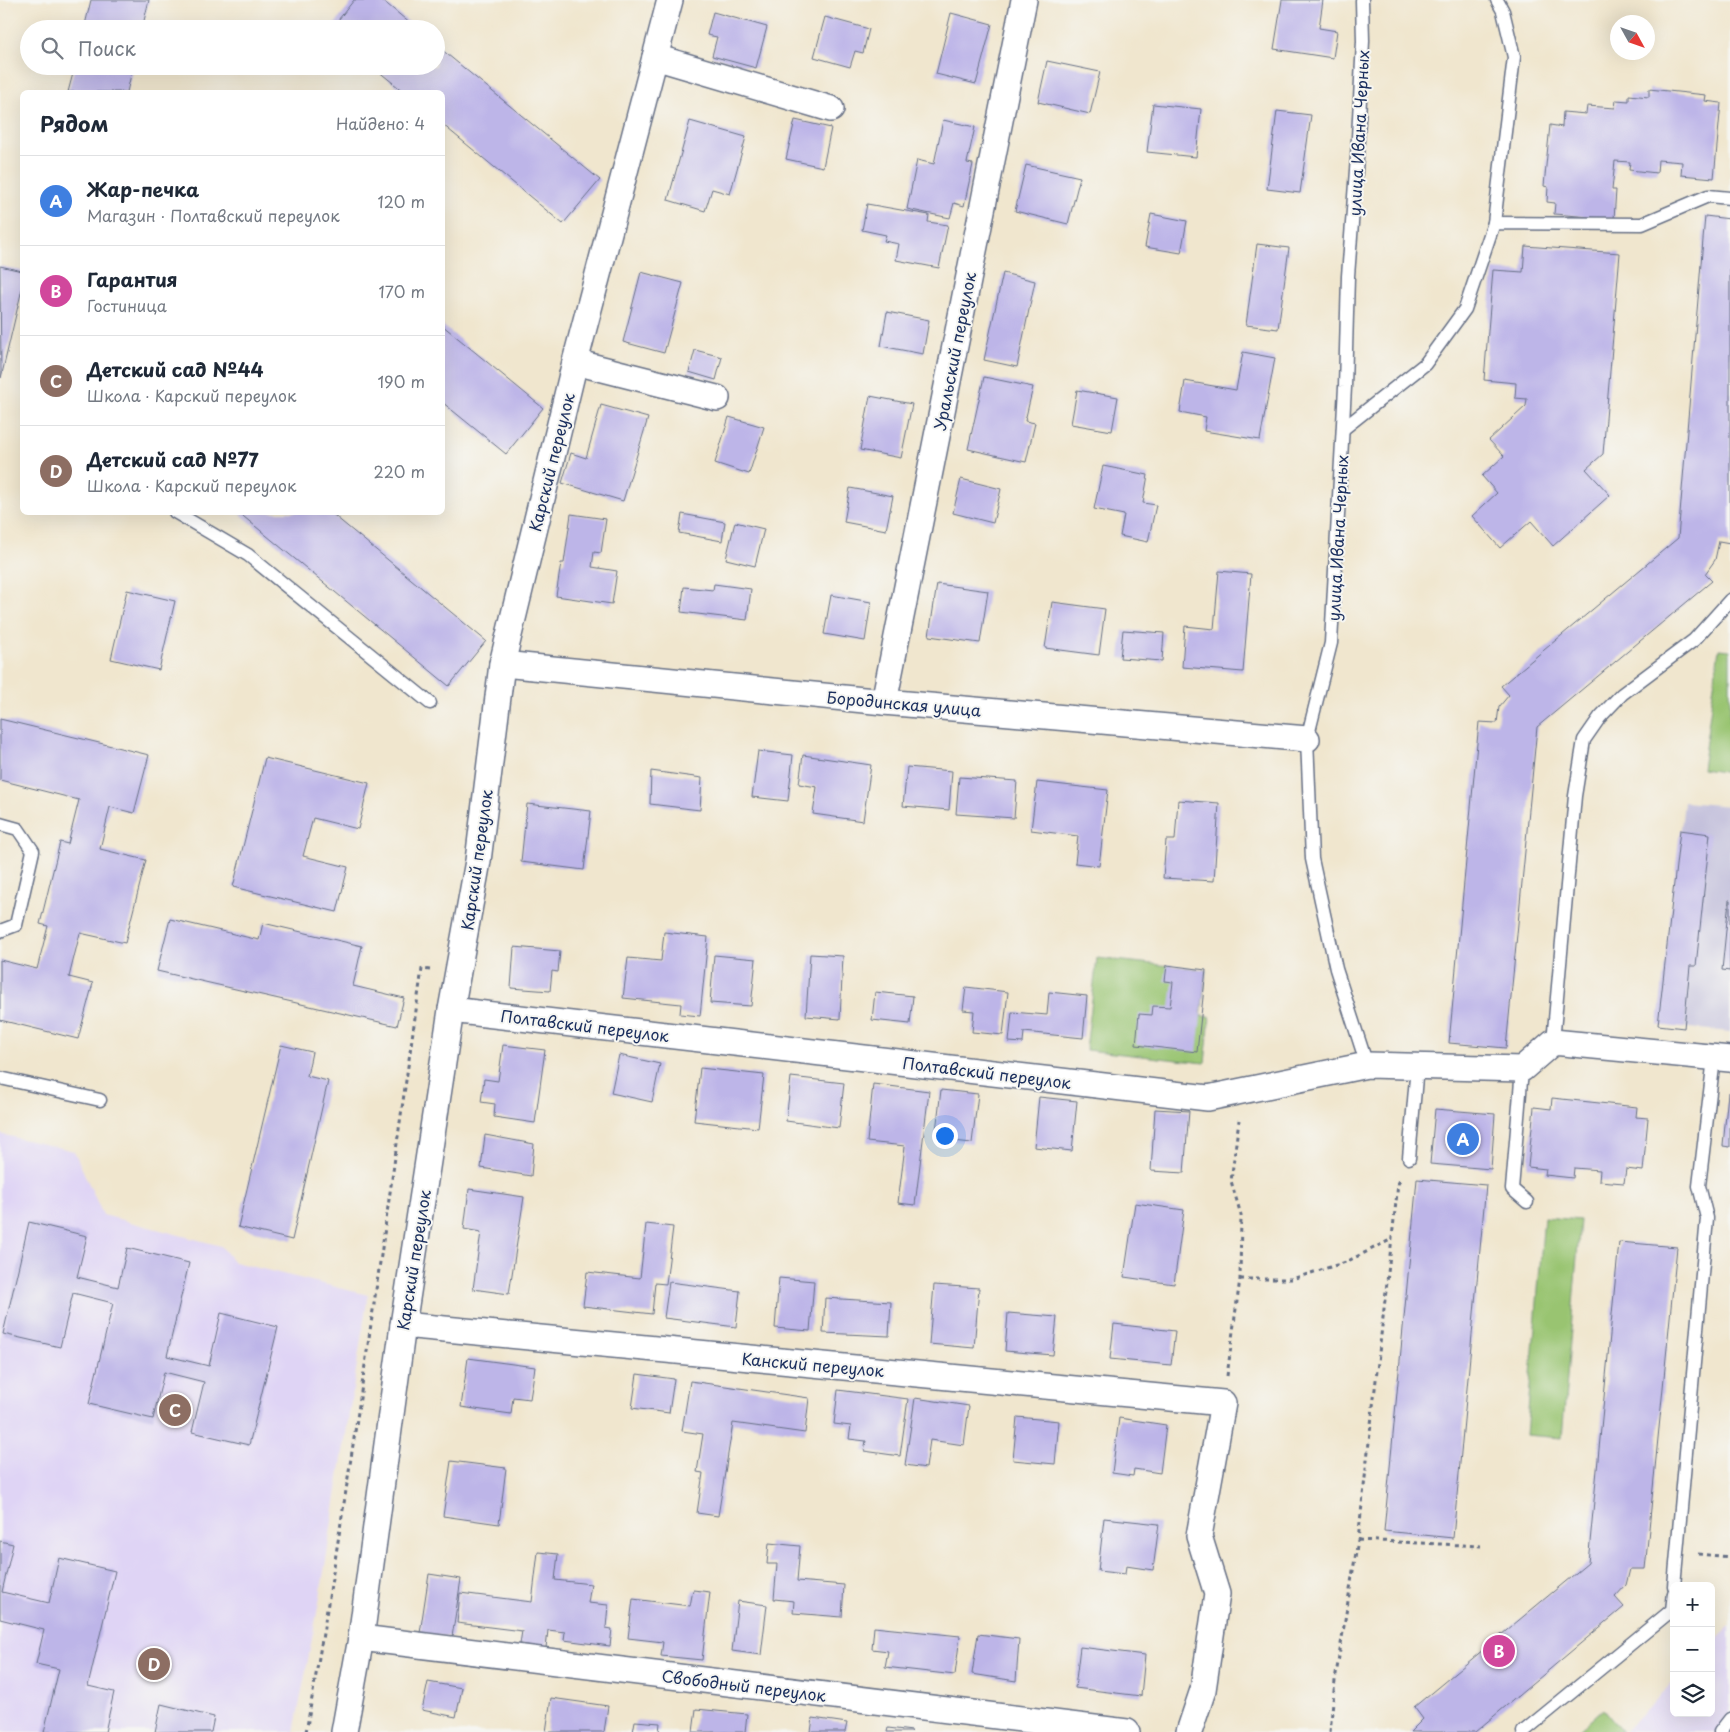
<!DOCTYPE html>
<html lang="ru">
<head>
<meta charset="utf-8">
<style>
  :root { --surface:#fff; --page:#f6f6f7; --text:#1f2937; --muted:#747a83; --line:#e0e1e3; --accent:#1f6fb2 }
  body { margin:0; font-family:"Playpen Sans",sans-serif; background:var(--page); color:var(--text) }
  .controls { position:absolute; right:15px; bottom:15px; display:grid; overflow:hidden; border-radius:8px; box-shadow:0 5px 20px #0002 }
  .controls button { width:45px; height:45px; display:grid; place-items:center; padding:0; border:0; border-bottom:1px solid var(--line); background:var(--surface); color:var(--text); font:25px sans-serif }
  .compass { position:absolute; left:1610px; top:15px; width:45px; height:45px; border-radius:50%; background:var(--surface); box-shadow:0 5px 20px #0002; rotate:130deg }
  .you { position:absolute; left:944px; top:1135px; width:18px; height:18px; margin:-12px; border:4px solid #fff; border-radius:50%; background:#1a73e8; box-shadow:0 0 0 8px #1a73e833 }
  .badge { display:grid; place-items:center; width:32px; height:32px; border-radius:50%; background:var(--accent); color:#fff; font-size:16px; font-weight:700 }
  .pin { position:absolute; translate:-50% -50%; border:2px solid #fff; box-shadow:0 1px 5px #0006 }
  .list { margin:0; padding:0; list-style:none }
  h2 { display:flex; justify-content:space-between; align-items:center; height:65px; margin:0; padding:0 20px; font-size:21px }
  h2 small { font-size:16px; font-weight:400; color:var(--muted) }
  .list li { display:grid; grid-template-columns:32px 1fr auto; gap:15px; align-items:center; box-sizing:border-box; height:90px; padding:0 20px; border-top:1px solid var(--line) }
  .list b { display:block; font-size:19px; white-space:nowrap }
  .list p { margin:0; font-size:16px; white-space:nowrap; color:var(--muted) }
  .list em { font-size:16px; font-style:normal; color:var(--muted) }
  .icon { flex:none; width:28px; height:28px; fill:none; stroke:currentColor; stroke-width:2; stroke-linecap:round; stroke-linejoin:round }
  .map { position:relative; flex:none; width:1730px; height:1732px; overflow:hidden }
  .search { position:absolute; background:var(--surface); box-shadow:0 5px 20px #0002; left:20px; top:20px; width:425px; height:55px; display:flex; align-items:center; gap:12px; box-sizing:border-box; padding:0 18px; border-radius:28px; color:var(--muted); font-size:19px }
  .panel { position:absolute; background:var(--surface); box-shadow:0 5px 20px #0002; left:20px; top:90px; width:425px; height:425px; border-radius:8px }
  .map>svg:first-child { display:block }
</style>
</head>
<body>
<div class="map">
<svg width="1730" height="1732" viewBox="0 0 1730 1732">
  <rect width="100%" height="100%" fill="#f6f6f2"/>
  <filter id="ink" filterUnits="userSpaceOnUse"><feTurbulence type="fractalNoise" baseFrequency=".02" numOctaves="2"/><feDisplacementMap in="SourceGraphic" scale="10" xChannelSelector="R" yChannelSelector="G"/><feConvolveMatrix kernelMatrix="1 2 1 2 8 2 1 2 1" color-interpolation-filters="sRGB"/></filter>
  <filter id="wash" filterUnits="userSpaceOnUse"><feTurbulence type="fractalNoise" baseFrequency=".0096" numOctaves="4" result="noise"/><feDisplacementMap in="SourceGraphic" scale="20" xChannelSelector="R" yChannelSelector="G"/><feGaussianBlur stdDeviation="1.12" result="paint"/><feColorMatrix in="noise" values="0 0 0 0 0 0 0 0 0 0 0 0 0 0 0 0 0 1.4 0 .05"/><feComposite in="paint" operator="in"/></filter>
  <g filter="url(#wash)">
    <rect width="100%" height="100%" fill="#f0e6ce"/>
    <g fill="#dfd4f5">
      <path d="M0,1134L74,1151L103,1215L221,1246L234,1262L368,1295L320,1597L294,1732H0Z"/>
      <path d="M1730,1626V1732H1624L1674,1682V1713H1711V1644Z"/>
    </g>
    <path fill="#c3c0db" d="M1684,802L1730,806V1032L1658,1025Z"/>
    <g fill="#99c471" stroke="#5a7a68">
      <path d="M1719,649L1730,650V773L1702,769Z"/>
      <path d="M1097,958L1206,970L1201,1016L1210,1017L1205,1063L1086,1050Z"/>
      <path d="M1544,1217L1580,1220L1562,1438L1526,1435Z"/>
      <path d="M1603,1709L1622,1732H1577Z"/>
    </g>
    <g id="blocks">
      <g fill="#bdb5e8">
        <path d="M91,0H149L142,29H84Z"/>
        <path d="M354,0H382L417,29H331Z"/>
        <path d="M1282,0H1323L1319,28L1337,31L1333,58L1274,49Z"/>
        <path d="M713,12L767,27L756,68L712,56L717,37L707,35Z"/>
        <path d="M951,13L992,24L976,84L936,74Z"/>
        <path d="M825,17L869,29L863,53L855,51L850,67L814,57Z"/>
        <path d="M436,45L600,180L563,224L442,124V92H404L372,66H436Z"/>
        <path d="M1047,61L1100,72L1090,114L1038,102Z"/>
        <path d="M75,66H133L127,92H68Z"/>
        <path d="M1649,89L1706,95L1705,101L1721,103L1714,178L1681,175L1682,162L1658,160L1657,173L1629,170L1630,162L1615,161L1612,190H1616L1614,219L1554,214L1555,203L1547,202L1548,187L1544,186L1550,125L1562,127L1563,112L1586,114L1587,106L1615,108L1616,100L1629,101V95L1649,97Z"/>
        <path d="M1153,104L1201,109L1196,157L1147,152Z"/>
        <path d="M1277,111L1311,115L1300,193L1267,189Z"/>
        <path d="M795,120L831,128L823,167L786,159Z"/>
        <path d="M943,120L975,127L967,163L973,164L964,206L954,203L950,218L907,209L917,160L934,164Z"/>
        <path d="M690,121L746,137L730,194L712,189L705,211L668,200Z"/>
        <path d="M1026,165L1080,177L1068,224L1015,211Z"/>
        <path d="M867,204L929,215L928,222L948,225L939,268L896,260L899,244L884,241L886,235L862,230Z"/>
        <path d="M1151,214L1187,221L1181,253L1145,247Z"/>
        <path d="M1705,216L1730,219V543L1719,541L1715,560L1705,574L1712,581L1537,727L1506,1048L1449,1043L1479,722L1497,723L1499,707L1509,695L1501,686L1678,538Z"/>
        <path d="M1257,244L1289,248L1278,329L1246,325Z"/>
        <path d="M1525,246L1620,253L1603,454L1586,469L1610,495L1553,546L1531,521L1500,548L1472,516L1497,493L1482,476L1504,456L1489,440L1526,406L1527,399L1515,398L1516,383L1484,380L1493,270L1523,272Z"/>
        <path d="M0,266L22,271V289L1,378Z"/>
        <path d="M641,272L683,283L664,353L623,342Z"/>
        <path d="M1003,273L1035,281L1017,367L984,360Z"/>
        <path d="M887,312L929,320L923,354L881,346Z"/>
        <path d="M442,325L543,408L506,454L442,402Z"/>
        <path d="M695,350L722,357L716,380L689,372Z"/>
        <path d="M1243,352L1275,358L1260,440L1204,431L1206,417L1180,412L1185,381L1236,390Z"/>
        <path d="M984,377L1033,387L1025,421L1035,423L1026,462L968,449Z"/>
        <path d="M1077,390L1118,397L1112,431L1071,424Z"/>
        <path d="M870,396L912,404L901,458L860,450Z"/>
        <path d="M601,405L648,418L623,501L562,483L571,453L586,458Z"/>
        <path d="M729,417L764,427L749,474L715,463Z"/>
        <path d="M1103,466L1148,475L1143,503L1156,505L1148,542L1120,536L1124,515L1094,509Z"/>
        <path d="M961,479L1001,489L993,523L953,513Z"/>
        <path d="M850,488L893,496L886,530L844,522Z"/>
        <path d="M238,512H330L486,641L449,686Z"/>
        <path d="M571,514L606,519L601,553L594,552L592,567L617,571L612,604L556,596L561,563H564Z"/>
        <path d="M682,514L725,522L722,541L679,533Z"/>
        <path d="M735,522L764,529L755,566L726,559Z"/>
        <path d="M1219,571L1251,574L1243,672L1182,667L1185,626L1214,629Z"/>
        <path d="M714,584L751,589L747,620L681,612L684,587L713,590Z"/>
        <path d="M937,584L988,591L980,643L929,636Z"/>
        <path d="M127,590L175,601L159,670L111,659Z"/>
        <path d="M831,595L871,602L865,641L824,634Z"/>
        <path d="M1052,602L1105,609L1099,655L1045,648Z"/>
        <path d="M1123,630L1164,633L1162,661L1120,658Z"/>
        <path d="M0,719L149,755L134,813L110,807L100,849L146,860L125,943L80,933L69,977L93,983L78,1039L0,1020V960L37,969L48,926L40,924L60,842L68,844L79,800L0,780Z"/>
        <path d="M758,751L793,755L788,801L752,797Z"/>
        <path d="M803,755L871,765L863,821L813,814L817,787L799,784Z"/>
        <path d="M265,758L369,783L358,829L313,818L303,856L348,867L337,912L233,887Z"/>
        <path d="M907,767L952,771L949,810L903,806Z"/>
        <path d="M651,771L702,778L700,810L650,804Z"/>
        <path d="M959,777L1017,781L1014,818L956,814Z"/>
        <path d="M1037,782L1108,790L1099,866L1075,863L1078,836L1031,830Z"/>
        <path d="M1178,800L1219,803L1214,881L1163,878L1166,840H1175Z"/>
        <path d="M527,804L591,811L584,870L521,862Z"/>
        <path d="M1680,830L1710,834L1696,966H1690L1684,1028L1658,1025Z"/>
        <path d="M1729,900H1730V971L1722,970Z"/>
        <path d="M170,919L259,940L263,923L362,946L353,986L404,998L397,1026L157,971Z"/>
        <path d="M664,932L708,937L700,1016L680,1014L681,1004L623,998L628,958L661,961Z"/>
        <path d="M514,947L560,951L558,972L552,971L550,991L511,988Z"/>
        <path d="M810,954L843,956L840,1019L806,1016Z"/>
        <path d="M714,955L756,959L751,1006L710,1003Z"/>
        <path d="M1167,965L1206,970L1197,1052L1136,1045L1139,1014L1152,1015L1153,1006L1170,1007L1173,982L1165,981Z"/>
        <path d="M966,987L1008,992L1003,1035L972,1032L974,1011L963,1010Z"/>
        <path d="M875,992L913,996L910,1024L872,1020Z"/>
        <path d="M1049,992L1087,996L1083,1038L1024,1032L1023,1043L1009,1042L1012,1012L1047,1015Z"/>
        <path d="M281,1045L312,1052L307,1076L328,1081L292,1240L238,1227Z"/>
        <path d="M503,1045L545,1050L535,1123L494,1117L495,1104L481,1102L484,1079L498,1081Z"/>
        <path d="M619,1055L660,1064L652,1102L611,1093Z"/>
        <path d="M700,1068L764,1075L758,1128L694,1121Z"/>
        <path d="M791,1077L844,1083L839,1128L786,1121Z"/>
        <path d="M873,1084L929,1091L915,1205L898,1203L905,1146L867,1142Z"/>
        <path d="M941,1090L978,1094L972,1143L935,1139Z"/>
        <path d="M1728,1093H1730V1147L1723,1146Z"/>
        <path d="M1039,1097L1077,1101L1072,1151L1034,1147Z"/>
        <path d="M1552,1098L1637,1107L1636,1117L1648,1118L1643,1171L1626,1169L1624,1183L1599,1181L1600,1170L1574,1168L1573,1178L1545,1175L1546,1169L1528,1167L1534,1107L1551,1109Z"/>
        <path d="M1155,1109L1189,1111L1184,1173L1151,1171Z"/>
        <path d="M1435,1109L1495,1114L1491,1169L1430,1164Z"/>
        <path d="M485,1135L534,1144L531,1176L481,1168Z"/>
        <path d="M1417,1179L1486,1185L1453,1538L1384,1531Z"/>
        <path d="M469,1189L524,1197L509,1294L473,1289L481,1232L464,1229Z"/>
        <path d="M1135,1203L1184,1210L1174,1284L1124,1277Z"/>
        <path d="M29,1222L87,1236L77,1277L118,1287L127,1248L189,1263L167,1356L209,1366L221,1313L278,1327L249,1445L192,1432L204,1382L164,1372L153,1419L89,1404L113,1303L73,1293L60,1347L3,1334Z"/>
        <path d="M646,1224L673,1227L666,1284L655,1283L652,1314L583,1306L587,1272L640,1278Z"/>
        <path d="M1619,1242L1677,1247L1645,1569H1630L1626,1585L1615,1597L1624,1607L1475,1732H1410L1423,1719L1414,1707L1588,1563Z"/>
        <path d="M779,1278L814,1281L810,1331L775,1328Z"/>
        <path d="M669,1282L740,1291L736,1327L664,1318Z"/>
        <path d="M934,1285L979,1288L974,1348L929,1344Z"/>
        <path d="M825,1298L891,1302L889,1336L823,1333Z"/>
        <path d="M1008,1313L1057,1317L1053,1355L1005,1351Z"/>
        <path d="M1114,1324L1175,1331L1171,1365L1110,1359Z"/>
        <path d="M468,1358L535,1367L530,1399L513,1397L511,1414L461,1407Z"/>
        <path d="M637,1374L674,1379L669,1413L632,1408Z"/>
        <path d="M690,1381L809,1398L805,1433L733,1423L718,1516L697,1513L703,1473L697,1472L703,1434L682,1431Z"/>
        <path d="M838,1390L908,1399L900,1456L864,1451L866,1441L849,1439L851,1426L834,1424Z"/>
        <path d="M915,1398L969,1406L964,1445L930,1440L926,1468L905,1465Z"/>
        <path d="M1017,1417L1059,1421L1055,1464L1013,1460Z"/>
        <path d="M1119,1418L1166,1425L1160,1473L1134,1469L1133,1476L1112,1473Z"/>
        <path d="M451,1461L506,1468L499,1524L443,1516Z"/>
        <path d="M1104,1518L1159,1524L1153,1570L1126,1566L1125,1574L1098,1571Z"/>
        <path d="M0,1541L13,1544L2,1592L49,1603L59,1558L115,1571L88,1686L114,1692L105,1732H44L59,1669L36,1664L44,1630L0,1619Z"/>
        <path d="M769,1543L800,1546L797,1581L844,1585L842,1617L793,1613L794,1601L774,1599L777,1564H767Z"/>
        <path d="M538,1552L558,1554L555,1580L591,1584L588,1603L608,1605L606,1628L612,1629L610,1646L564,1640L565,1632L548,1630L546,1648L520,1644L522,1631L457,1623L460,1593L532,1602Z"/>
        <path d="M429,1574L461,1579L452,1637L420,1633Z"/>
        <path d="M693,1590L710,1592L702,1660L661,1656L663,1642L628,1638L633,1599L690,1606Z"/>
        <path d="M738,1601L767,1605L761,1655L732,1651Z"/>
        <path d="M874,1627L960,1636L955,1675L885,1667L888,1651L872,1649Z"/>
        <path d="M978,1634L1019,1639L1016,1681L972,1674Z"/>
        <path d="M1080,1647L1145,1655L1141,1696L1075,1688Z"/>
        <path d="M428,1682L462,1688L456,1717L422,1710Z"/>
        <path d="M551,1698L608,1706L604,1732H546Z"/>
        <path d="M161,1704L214,1717L211,1732H155Z"/>
        <path d="M696,1709L747,1714L745,1732H693Z"/>
        <path d="M813,1718L847,1723L845,1732H811Z"/>
        <path d="M635,1721L660,1723L659,1732H633Z"/>
        <path d="M888,1728L912,1731L911,1732H887Z"/>
      </g>
    </g>
  </g>
  <g filter="url(#ink)">
    <use href="#blocks" fill-opacity="0" stroke="#666f85" stroke-width="1"/>
    <g fill="none" stroke-linecap="round" stroke-linejoin="round">
      <defs>
        <g id="service">
          <path d="M1362,0L1363,41L1357,157L1348,276L1345,387L1331,643L1307,739L1312,859L1336,969L1367,1065"/>
          <path d="M1494,223L1514,57L1503,11L1497,0"/>
          <path d="M1343,429L1425,364L1465,309L1494,223L1642,224L1708,196L1730,198"/>
          <path d="M175,512L248,555L430,703"/>
          <path d="M0,824L18,829L33,851L16,925L0,931"/>
          <path d="M1553,1042L1575,796L1584,740L1600,717L1622,694L1694,640L1730,600"/>
          <path d="M1522,1069L1512,1189L1527,1202"/>
          <path d="M0,1078L100,1100"/>
          <path d="M1409,1158L1417,1066"/>
          <path d="M1674,1586L1707,1218L1699,1186L1714,1058"/>
          <path d="M1523,1732L1672,1610L1674,1593"/>
          <path d="M1720,1732L1730,1719"/>
        </g>
        <g id="minor">
          <path d="M655,57L831,109"/>
          <path d="M575,362L717,398"/>
          <path d="M502,664L884,702L1307,739"/>
          <path d="M884,702L1024,0"/>
          <path d="M451,1010L1208,1098L1367,1065L1522,1069L1553,1042L1730,1059"/>
          <path d="M403,1325L1223,1403L1199,1536L1217,1594L1203,1690L1189,1732"/>
          <path d="M361,1638L1127,1732"/>
          <path d="M344,1732L361,1638L403,1325L451,1010L478,861L502,664L575,362L670,0"/>
        </g>
      </defs>
      <use href="#service" stroke="#666f85" stroke-width="15"/>
      <use href="#minor" stroke="#666f85" stroke-width="28"/>
      <g stroke="#666f85" stroke-width="3" stroke-dasharray="4 4" stroke-linecap="butt">
        <path d="M1240,1279H1292L1346,1262L1392,1239"/>
        <path d="M1227,1376L1240,1279L1241,1215L1231,1181L1239,1120"/>
        <path d="M1358,1540L1481,1546"/>
        <path d="M1698,1554L1730,1557"/>
        <path d="M306,1732C351,1479 385,1224 422,969L430,970"/>
        <path d="M1330,1732L1335,1681L1358,1540L1398,1184L1401,1178"/>
      </g>
      <use href="#service" stroke="#fff" stroke-width="12"/>
      <use href="#minor" stroke="#fff" stroke-width="25"/>
    </g>
  </g>
  <g text-anchor="middle" dominant-baseline="central" stroke-width="4" stroke-linejoin="round" paint-order="stroke">
    <g font-size="16" fill="#1b2f5e" stroke="#f6f6f2">
      <text transform="translate(1358 133) rotate(-87)">улица Ивана Черных</text>
      <text transform="translate(954 351) rotate(-79)">Уральский переулок</text>
      <text transform="translate(551 462) rotate(-76)">Карский переулок</text>
      <text transform="translate(1337 538) rotate(-87)">улица Ивана Черных</text>
      <text transform="translate(904 703) rotate(5)">Бородинская улица</text>
      <text transform="translate(476 860) rotate(-82)">Карский переулок</text>
      <text transform="translate(585 1025) rotate(7)">Полтавский переулок</text>
      <text transform="translate(987 1072) rotate(7)">Полтавский переулок</text>
      <text transform="translate(413 1260) rotate(-81)">Карский переулок</text>
      <text transform="translate(813 1364) rotate(5)">Канский переулок</text>
      <text transform="translate(744 1685) rotate(7)">Свободный переулок</text>
    </g>
  </g>
</svg>
<div class="controls">
<button>+</button>
<button>−</button>
<button><svg class="icon" aria-label="layers" viewBox="0 0 24 24"><path d="M12 4l9 5-9 5-9-5zM3 14l9 5 9-5"/></svg></button>
</div>
<svg class="compass" viewBox="-18 -18 36 36"><path d="M0-13l5 13h-10z" fill="#e53935"/><path d="M0 13l5-13h-10z" fill="#747a83"/></svg>
<div class="you"></div>
<div class="pin badge" style="left:1463px;top:1139px;background:#3f7fe0">A</div>
<div class="pin badge" style="left:1499px;top:1651px;background:#d1479c">B</div>
<div class="pin badge" style="left:175px;top:1410px;background:#8d6e63">C</div>
<div class="pin badge" style="left:154px;top:1664px;background:#8d6e63">D</div>
<div class="search"><svg class="icon" aria-label="search" viewBox="0 0 24 24"><circle cx="10" cy="10" r="6"/><path d="M15 15l6 6"/></svg>Поиск</div>
<section class="panel">
<h2>Рядом<small>Найдено: 4</small></h2>
<ul class="list">
<li><span class="badge" style="background:#3f7fe0">A</span><div><b>Жар-печка</b><p>Магазин · Полтавский переулок</p></div><em>120 m</em></li>
<li><span class="badge" style="background:#d1479c">B</span><div><b>Гарантия</b><p>Гостиница</p></div><em>170 m</em></li>
<li><span class="badge" style="background:#8d6e63">C</span><div><b>Детский сад №44</b><p>Школа · Карский переулок</p></div><em>190 m</em></li>
<li><span class="badge" style="background:#8d6e63">D</span><div><b>Детский сад №77</b><p>Школа · Карский переулок</p></div><em>220 m</em></li>
</ul>
</section>
</div>
</body>
</html>
